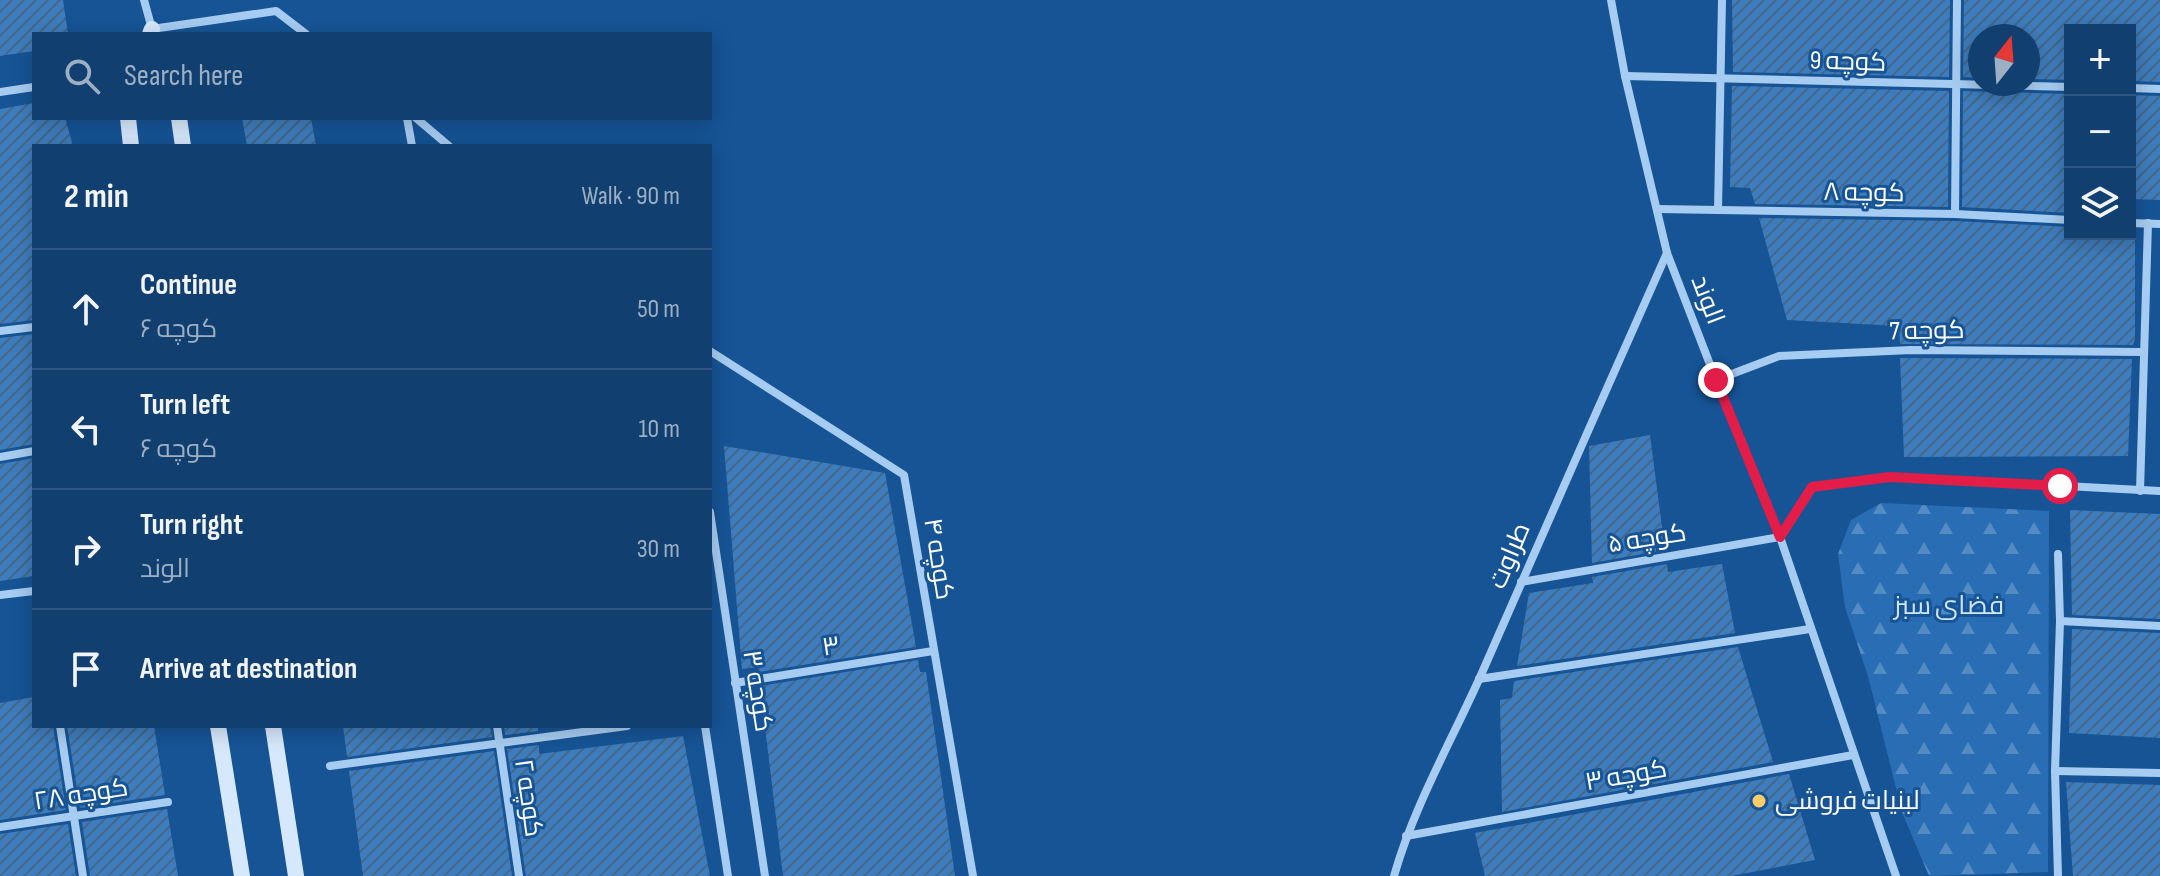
<!DOCTYPE html>
<html lang="en">
<head>
<meta charset="utf-8">
<style>
  :root { --surface:#103f70; --page:#1e4a78; --text:#f1f3f6; --muted:#9cafc3; --line:#305883 }
  body { margin:0; font-family:"Sofia Sans Condensed",Cairo,sans-serif; background:var(--page); color:var(--text) }
  .controls { position:absolute; right:24px; top:24px; display:grid; overflow:hidden; border-radius:0px; box-shadow:0 4px 20px #0003 }
  .controls button { width:72px; height:72px; display:grid; place-items:center; padding:0; border:0; border-bottom:2px solid var(--line); background:var(--surface); color:var(--text); font:40px sans-serif }
  .compass { position:absolute; left:1968px; top:24px; width:72px; height:72px; border-radius:50%; background:var(--surface); box-shadow:0 4px 20px #0003; rotate:17deg }
  .stop { position:absolute; width:24px; height:24px; margin:-18px; border:6px solid #e11d48; border-radius:50%; background:#fff }
  .stop.end { background:#e11d48; border-color:#fff; box-shadow:0 2px 8px #0008 }
  .list { margin:0; padding:0; list-style:none }
  h2 { display:flex; justify-content:space-between; align-items:center; height:104px; margin:0; padding:0 32px; font-size:34px }
  h2 small { font-size:26px; font-weight:400; color:var(--muted) }
  .list li { display:grid; grid-template-columns:52px 1fr auto; gap:24px; align-items:center; box-sizing:border-box; height:120px; padding:0 32px; border-top:2px solid var(--line) }
  .list b { display:block; font-size:30px; white-space:nowrap }
  .list p { margin:0; font-size:26px; white-space:nowrap; color:var(--muted) }
  .list em { font-size:26px; font-style:normal; color:var(--muted) }
  .icon { flex:none; width:44px; height:44px; fill:none; stroke:currentColor; stroke-width:2; stroke-linecap:round; stroke-linejoin:round }
  .map { position:relative; flex:none; width:2160px; height:876px; overflow:hidden }
  .search { position:absolute; background:var(--surface); box-shadow:0 4px 20px #0003; left:32px; top:32px; width:680px; height:88px; display:flex; align-items:center; gap:20px; box-sizing:border-box; padding:0 28px; border-radius:0px; color:var(--muted); font-size:30px }
  .panel { position:absolute; background:var(--surface); box-shadow:0 4px 20px #0003; left:32px; top:144px; width:680px; height:584px; border-radius:0px }
  .map>svg:first-child { display:block }
</style>
</head>
<body>
<div class="map">
<svg width="2160" height="876" viewBox="0 0 2160 876">
  <defs>
    <pattern id="forest-firs" width="22" height="20" patternUnits="userSpaceOnUse" patternTransform="scale(2)"><rect width="22" height="20" fill="#296eb4"/><path d="M5 1l3.5 6h-7zM16 11l3.5 6h-7z" fill="#548bc3"/></pattern>
    <pattern id="building-hatch" width="6" height="6" patternUnits="userSpaceOnUse" patternTransform="scale(2)"><rect width="6" height="6" fill="#3e7dbd"/><path d="M-1 1l2-2M0 6l6-6M5 7l2-2" fill="none" stroke="#44678a"/></pattern>
  </defs>
  <rect width="100%" height="100%" fill="#165496"/>
  <path fill="url(#forest-firs)" d="M1881,503L2049,511L2048,872L1929,876L1902,812L1868,676L1845,607L1838,554L1851,520Z"/>
  <g fill="url(#building-hatch)">
    <path d="M0,0H63L68,34H34V51L0,56Z"/>
    <path d="M1732,0H1950L1949,77L1733,72Z"/>
    <path d="M1964,0H2160V82L2130,81V30H2070V80L2028,79V36H1980V78L1963,77Z"/>
    <path d="M1732,86L1949,91L1948,207L1755,204L1750,188L1730,187Z"/>
    <path d="M1963,91L2070,94V213L1962,207Z"/>
    <path d="M2130,95L2160,96V200L2130,199Z"/>
    <path d="M34,103V118H65L73,146H34V320L0,324V109Z"/>
    <path d="M242,118H311L316,146H247Z"/>
    <path d="M1759,218L1955,221L2070,227V238L2135,239V339L2133,345L1900,344L1899,326L1787,320Z"/>
    <path d="M34,334V444L0,450V338Z"/>
    <path d="M1900,358L2132,359L2128,456L1904,457Z"/>
    <path d="M1650,435L1665,550L1592,563L1589,446Z"/>
    <path d="M724,446L885,473L916,647L759,672L758,667L742,669Z"/>
    <path d="M34,458V576L0,581V464Z"/>
    <path d="M2070,510L2160,514V619L2072,615Z"/>
    <path d="M1667,564L1668,572L1722,564L1735,633L1517,666L1529,593L1593,583L1592,577Z"/>
    <path d="M2072,629L2160,633V738L2069,733Z"/>
    <path d="M1738,647L1773,762L1502,812L1500,700L1512,698L1514,681Z"/>
    <path d="M918,660L920,672H926L955,876H783L760,686Z"/>
    <path d="M34,697V726H53L66,810L0,820V703Z"/>
    <path d="M67,726H154L165,795L80,808Z"/>
    <path d="M343,726H490L492,737L347,757Z"/>
    <path d="M504,726H538V731L505,735Z"/>
    <path d="M683,736L710,876H526L507,749L539,745V754Z"/>
    <path d="M494,751L512,876H363L349,771Z"/>
    <path d="M1789,774L1815,860L1731,876H1485L1475,833Z"/>
    <path d="M2066,782L2160,785V876H2073Z"/>
    <path d="M167,809L178,876H90L82,822Z"/>
    <path d="M68,824L76,876H0V834Z"/>
  </g>
  <g fill="none" stroke-linecap="round" stroke-linejoin="round">
    <g stroke="#a7ccf1" stroke-width="8">
      <path d="M144,0L152,29L276,11L306,34"/>
      <path d="M1611,0L1625,76L1667,253L1716,380L1780,537L1896,876"/>
      <path d="M1625,76L2070,87"/>
      <path d="M2130,88L2160,89"/>
      <path d="M0,92L34,87"/>
      <path d="M407,118L412,146"/>
      <path d="M416,118L449,146"/>
      <path d="M1657,209L1955,214L2070,220"/>
      <path d="M1718,210L1722,0"/>
      <path d="M1955,214L1957,0"/>
      <path d="M2130,223L2160,224"/>
      <path d="M0,331L34,327"/>
      <path d="M710,351L904,475L973,876"/>
      <path d="M1716,380L1779,356L1911,350L2143,352"/>
      <path d="M0,457L34,451"/>
      <path d="M2140,491L2148,223"/>
      <path d="M710,512L765,876"/>
      <path d="M1521,582L1780,537L1812,487L1890,477L2160,491"/>
      <path d="M0,595L34,591"/>
      <path d="M2060,621L2160,626"/>
      <path d="M1479,679L1810,629"/>
      <path d="M735,683L933,651"/>
      <path d="M60,726L83,876"/>
      <path d="M497,726L519,876"/>
      <path d="M705,726L728,876"/>
      <path d="M330,766L627,726"/>
      <path d="M2055,771L2160,773"/>
      <path d="M0,827L168,802"/>
      <path d="M1406,836L1853,755"/>
      <path d="M1394,876C1414,806 1451,742 1481,675C1543,535 1604,393 1667,253"/>
      <path d="M2058,876L2055,771L2060,621L2058,554"/>
    </g>
    <g stroke="#d6e8fc" stroke-width="16">
      <path d="M150,34L152,29"/>
      <path d="M128,118L131,146"/>
      <path d="M179,118L183,146"/>
      <path d="M218,726L242,876"/>
      <path d="M273,726L296,876"/>
    </g>
  </g>
  <g fill="none" stroke-linecap="round" stroke-linejoin="round">
    <path stroke="#e11d48" stroke-width="10" d="M1716,380L1780,537L1812,487L1890,477L2060,486"/>
  </g>
  <circle fill="#ffcc68" stroke="#165496" stroke-width="3" cx="1759" cy="801" r="8"/>
  <g text-anchor="middle" dominant-baseline="central" stroke-width="6" stroke-linejoin="round" paint-order="stroke">
    <g font-size="26" fill="#fff" stroke="#165496">
      <text transform="translate(1848 62) rotate(2)">کوچه 9</text>
      <text transform="translate(1864 193) rotate(1)">کوچه ۸</text>
      <text transform="translate(1707 300) rotate(69)">الوند</text>
      <text transform="translate(1927 331) rotate(-1)">کوچه 7</text>
      <text transform="translate(1647 539) rotate(-9)">کوچه ۵</text>
      <text transform="translate(1510 556) rotate(-67)">طراوت</text>
      <text transform="translate(938 559) rotate(81)">کوچه ۴</text>
      <text transform="translate(831 647) rotate(-9)">۳</text>
      <text transform="translate(757 691) rotate(81)">کوچه ۳</text>
      <text transform="translate(1626 776) rotate(-10)">کوچه ۳</text>
      <text transform="translate(81 795) rotate(-9)">کوچه ۲۸</text>
      <text transform="translate(528 798) rotate(82)">کوچه ۲</text>
    </g>
    <g font-size="26" fill="#cee5fc" stroke="#165496">
      <text x="1949" y="606">فضای سبز</text>
    </g>
    <g font-size="26" fill="#fff" stroke="#165496" text-anchor="start">
      <text x="1775" y="801">لبنیات فروشی</text>
    </g>
  </g>
</svg>
<div class="controls">
<button>+</button>
<button>−</button>
<button><svg class="icon" aria-label="layers" viewBox="0 0 24 24"><path d="M12 4l9 5-9 5-9-5zM3 14l9 5 9-5"/></svg></button>
</div>
<svg class="compass" viewBox="-18 -18 36 36"><path d="M0-13l5 13h-10z" fill="#e53935"/><path d="M0 13l5-13h-10z" fill="#9cafc3"/></svg>
<div class="stop" style="left:2060px;top:486px"></div>
<div class="stop end" style="left:1716px;top:380px"></div>
<div class="search"><svg class="icon" aria-label="search" viewBox="0 0 24 24"><circle cx="10" cy="10" r="6"/><path d="M15 15l6 6"/></svg>Search here</div>
<section class="panel">
<h2>2 min<small>Walk · 90 m</small></h2>
<ul class="list">
<li><svg class="icon" aria-label="ahead" viewBox="0 0 24 24"><path d="M12 20V5M6 11l6-6 6 6"/></svg><div><b>Continue</b><p>کوچه ۶</p></div><em>50 m</em></li>
<li><svg class="icon" aria-label="left" viewBox="0 0 24 24"><path d="M17 20v-9H6M10 6l-5 5 5 5"/></svg><div><b>Turn left</b><p>کوچه ۶</p></div><em>10 m</em></li>
<li><svg class="icon" aria-label="right" viewBox="0 0 24 24"><path d="M7 20v-9h11M14 6l5 5-5 5"/></svg><div><b>Turn right</b><p>الوند</p></div><em>30 m</em></li>
<li><svg class="icon" aria-label="arrive" viewBox="0 0 24 24"><path d="M6 21V4h12l-3 4 3 4H6"/></svg><div><b>Arrive at destination</b></div></li>
</ul>
</section>
</div>
</body>
</html>
